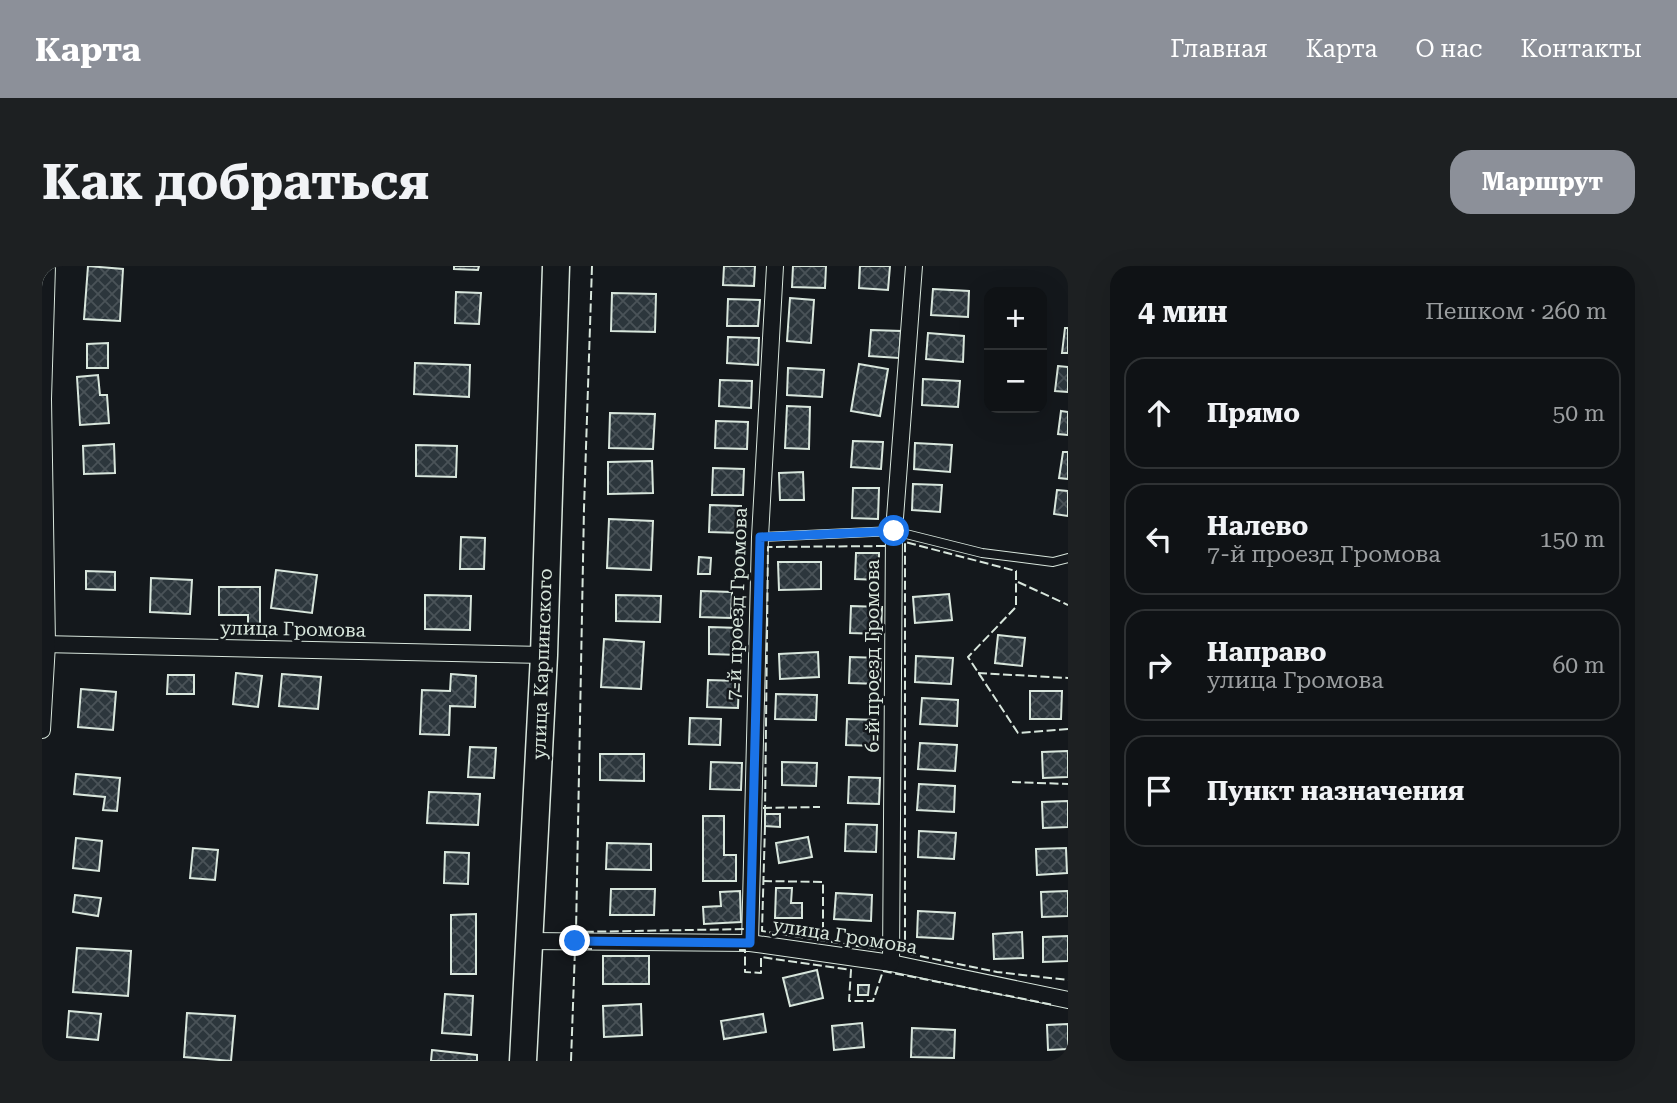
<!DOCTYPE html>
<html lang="ru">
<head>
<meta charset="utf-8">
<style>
  :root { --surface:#0f1215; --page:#1d2022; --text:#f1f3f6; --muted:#9b9ea0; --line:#2f3234; --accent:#8c9099 }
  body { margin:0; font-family:"Roboto Serif",serif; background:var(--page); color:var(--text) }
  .controls { position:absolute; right:21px; top:21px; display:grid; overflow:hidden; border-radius:14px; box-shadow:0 7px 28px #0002 }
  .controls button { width:63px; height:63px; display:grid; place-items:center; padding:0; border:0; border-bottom:2px solid var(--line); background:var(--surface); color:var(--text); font:35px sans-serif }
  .stop { position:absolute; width:21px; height:21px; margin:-16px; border:5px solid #1a73e8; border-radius:50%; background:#fff }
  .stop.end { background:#1a73e8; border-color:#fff; box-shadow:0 2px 7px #0008 }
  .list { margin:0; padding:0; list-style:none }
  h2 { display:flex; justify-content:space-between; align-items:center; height:91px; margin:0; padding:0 28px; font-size:30px }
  h2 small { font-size:23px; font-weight:400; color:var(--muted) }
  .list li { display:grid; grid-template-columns:46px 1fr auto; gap:21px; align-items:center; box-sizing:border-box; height:112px; margin:0 14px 14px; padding:0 14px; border:2px solid var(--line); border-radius:21px }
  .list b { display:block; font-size:26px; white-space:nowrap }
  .list p { margin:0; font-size:23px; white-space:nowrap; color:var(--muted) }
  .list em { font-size:23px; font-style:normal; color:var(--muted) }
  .icon { flex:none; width:38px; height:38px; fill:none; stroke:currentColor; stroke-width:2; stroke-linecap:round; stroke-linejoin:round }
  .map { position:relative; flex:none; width:1026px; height:795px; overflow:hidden; border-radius:21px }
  header { display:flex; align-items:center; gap:42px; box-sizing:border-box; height:98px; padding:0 35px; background:var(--accent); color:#fff }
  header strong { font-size:33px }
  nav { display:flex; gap:38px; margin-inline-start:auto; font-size:24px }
  .intro { display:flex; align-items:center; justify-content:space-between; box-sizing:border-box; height:168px; padding:0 42px }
  h1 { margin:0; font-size:49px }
  .button { padding:18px 32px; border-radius:21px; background:var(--accent); color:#fff; font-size:24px; font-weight:700 }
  main { display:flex; gap:42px; padding:0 42px }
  aside { flex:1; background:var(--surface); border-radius:21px; box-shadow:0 7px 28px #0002 }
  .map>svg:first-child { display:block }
</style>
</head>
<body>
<header>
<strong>Карта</strong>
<nav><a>Главная</a><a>Карта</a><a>О нас</a><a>Контакты</a></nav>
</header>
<div class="intro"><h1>Как добраться</h1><a class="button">Маршрут</a></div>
<main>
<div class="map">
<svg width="1026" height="795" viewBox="0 0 1026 795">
  <defs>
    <pattern id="building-cross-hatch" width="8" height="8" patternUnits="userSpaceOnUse" patternTransform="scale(1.75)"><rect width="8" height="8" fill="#2c363c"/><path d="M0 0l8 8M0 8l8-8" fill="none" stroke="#4a5358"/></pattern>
  </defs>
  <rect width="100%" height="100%" fill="#14181c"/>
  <g fill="url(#building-cross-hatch)" stroke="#d8e6dc" stroke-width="2">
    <path d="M46,0L81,3L78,55L42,53Z"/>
    <path d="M412,0H437L436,4L412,3Z"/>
    <path d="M682,0H713L712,20L681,19Z"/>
    <path d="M751,0H784L783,22L750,21Z"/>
    <path d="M818,0H848L846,24L817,22Z"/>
    <path d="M891,23L927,25L926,51L889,49Z"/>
    <path d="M414,26L439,27L437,58L413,57Z"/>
    <path d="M570,27L614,28L613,66L569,65Z"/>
    <path d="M748,32L772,34L769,77L745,75Z"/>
    <path d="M686,33L718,34L716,60H685Z"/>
    <path d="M1023,62H1026V87H1020Z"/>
    <path d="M829,64L859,65L857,92L827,90Z"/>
    <path d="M886,67L922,70L921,96L884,93Z"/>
    <path d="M686,71L717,72L716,99L685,97Z"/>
    <path d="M66,77V102H45V78Z"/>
    <path d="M373,97L428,99L427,131L372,128Z"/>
    <path d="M817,98L846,103L838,150L809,145Z"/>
    <path d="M1016,100L1026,101V126L1013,125Z"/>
    <path d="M746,102L782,104L780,131L745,129Z"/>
    <path d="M56,109L58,129H65L67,157L38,159L35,111Z"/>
    <path d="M881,113L918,115L916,141L880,139Z"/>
    <path d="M678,114L710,115L709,142L677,140Z"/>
    <path d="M745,140L768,141L767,183L743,182Z"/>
    <path d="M1019,145L1026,146V169L1016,168Z"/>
    <path d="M568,147L613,148L611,183L567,182Z"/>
    <path d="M674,155L706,156L705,183L673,182Z"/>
    <path d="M811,175L841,176L839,203L809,201Z"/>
    <path d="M873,177L910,179L908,206L872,203Z"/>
    <path d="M72,178L73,207L42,208L41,180Z"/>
    <path d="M374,179L415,180L414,211L374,210Z"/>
    <path d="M1021,186H1026V213L1017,212Z"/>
    <path d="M610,195L611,227L566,228V196Z"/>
    <path d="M671,202L702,203L701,229H670Z"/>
    <path d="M761,206L762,234H738L737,207Z"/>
    <path d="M871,218L900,219L898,246L870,244Z"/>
    <path d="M811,222H837L836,253L810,252Z"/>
    <path d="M1015,224L1026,225V250L1012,248Z"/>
    <path d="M668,239L699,240L698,267L667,266Z"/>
    <path d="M567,253L611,255L609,304L565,302Z"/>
    <path d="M419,271L443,272L442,303H418Z"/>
    <path d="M814,287H837V314L813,313Z"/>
    <path d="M657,291L669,292L668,308H656Z"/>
    <path d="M736,296H779V323L737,324Z"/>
    <path d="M234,304L275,309L270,347L229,342Z"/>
    <path d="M44,305L73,306V324L44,323Z"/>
    <path d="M109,312L150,314L148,348L108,346Z"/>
    <path d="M177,321H218V363H206V349H177Z"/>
    <path d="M659,325L690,326L689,352L658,351Z"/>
    <path d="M907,328L910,354L873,357L871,331Z"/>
    <path d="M383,329L429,330L428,364L383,363Z"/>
    <path d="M574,329L619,330L618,356L574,355Z"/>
    <path d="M809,340L840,341L839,368L808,367Z"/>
    <path d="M667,361L699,362L698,389L667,388Z"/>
    <path d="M956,369L983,372L980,400L953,397Z"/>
    <path d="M562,373L602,376L599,423L559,421Z"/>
    <path d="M776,386L777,411L738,413L737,388Z"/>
    <path d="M874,390L911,392L909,418L873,416Z"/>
    <path d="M808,391L839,392L838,418L807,417Z"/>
    <path d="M194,407L220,410L216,441L191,438Z"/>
    <path d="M240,408L279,411L276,443L237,440Z"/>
    <path d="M409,408L434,410L433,441L408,440L407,469L378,468L380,424L408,425Z"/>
    <path d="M126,409H152V428H125Z"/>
    <path d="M666,414L697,415L696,442L665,441Z"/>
    <path d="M39,423L74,426L71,464L36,461Z"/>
    <path d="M988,425H1020L1019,453H988Z"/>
    <path d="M734,428L775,429L774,454L733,453Z"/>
    <path d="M880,432L916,434L915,460L878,458Z"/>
    <path d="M648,452L679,453L678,479L647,478Z"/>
    <path d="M805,453L836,454L835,480L804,479Z"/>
    <path d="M878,477L915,479L913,505L876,503Z"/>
    <path d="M428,481L454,482L452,512L426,511Z"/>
    <path d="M1026,485V511L1001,512L1000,486Z"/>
    <path d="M558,488H602V515L558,514Z"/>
    <path d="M669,496L700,497L699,524L668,523Z"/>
    <path d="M740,496L775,497L774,520L740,519Z"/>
    <path d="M34,508L78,512L75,545L61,544L63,531L32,528Z"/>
    <path d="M807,511L838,512L837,538L806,537Z"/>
    <path d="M877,518L913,520L912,546L875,544Z"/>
    <path d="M387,526L438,528L436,559L385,557Z"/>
    <path d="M1026,535V561L1001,562L1000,536Z"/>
    <path d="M723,548H738V561L723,560Z"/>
    <path d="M661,550H682V589H694V615H661Z"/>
    <path d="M804,558L835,559L834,586L803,585Z"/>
    <path d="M877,565L914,567L912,593L876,591Z"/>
    <path d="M766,571L770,591L737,597L734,577Z"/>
    <path d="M34,572L60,575L57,605L31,602Z"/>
    <path d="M565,577L609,578V604L564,603Z"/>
    <path d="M151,582L176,584L173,614L148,612Z"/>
    <path d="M1024,582L1025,607L995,609L994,583Z"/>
    <path d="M403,586L427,587L426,618L402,617Z"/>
    <path d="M734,622H750L749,637H760V652H733Z"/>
    <path d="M569,623H613L612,649H568Z"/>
    <path d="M698,625L699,656L662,658L661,641L679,640L678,626Z"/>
    <path d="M1026,625V650L1000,651L999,626Z"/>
    <path d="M794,627L830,629L829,655L792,653Z"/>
    <path d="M33,629L59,632L56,650L31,646Z"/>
    <path d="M876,645L913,647L911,673L875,671Z"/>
    <path d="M434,648V708H409V649Z"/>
    <path d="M980,666L981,692L952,693L951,668Z"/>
    <path d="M1026,670V695L1001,696V671Z"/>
    <path d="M35,682L89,685L86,730L31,726Z"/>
    <rect x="561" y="690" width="46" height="28"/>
    <path d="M775,704L781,732L748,740L741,712Z"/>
    <path d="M816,719H827L826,729H816Z"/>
    <path d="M403,728L431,730L429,769L400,767Z"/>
    <path d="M599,738L600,769L562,771L561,740Z"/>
    <path d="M27,745L59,748L56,774L25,771Z"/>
    <path d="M145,747L193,750L189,795L142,791Z"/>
    <path d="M721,748L724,766L682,773L679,755Z"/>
    <path d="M820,757L822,781L792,784L790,760Z"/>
    <path d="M1026,758V783L1006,784L1005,759Z"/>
    <path d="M870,762L913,764L912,792L869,791Z"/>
    <path d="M390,784L435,789V795H389Z"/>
  </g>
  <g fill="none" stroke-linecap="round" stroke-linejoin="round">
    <defs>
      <path id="lane" d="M718,271L852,265L940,287L1011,296L1026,292"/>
      <g id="street">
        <path d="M0,378L502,389"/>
        <path d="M0,464L5,378L1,133L5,0"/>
        <path d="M487,675L708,677L849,697L1026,734"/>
        <path d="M708,677L718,271L733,0"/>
        <path d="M849,697L852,265L872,0"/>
      </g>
      <path id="primary" d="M481,795L502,389L514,0"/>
    </defs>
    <use href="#lane" stroke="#d8e6dc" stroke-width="10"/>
    <use href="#street" stroke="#d8e6dc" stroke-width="18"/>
    <use href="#primary" stroke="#d8e6dc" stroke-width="29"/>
    <use href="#lane" stroke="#14181c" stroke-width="8"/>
    <use href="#street" stroke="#14181c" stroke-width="16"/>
    <use href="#primary" stroke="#14181c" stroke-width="26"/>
    <g stroke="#d8e6dc" stroke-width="2" stroke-dasharray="9 3.5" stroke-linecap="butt">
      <path d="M550,0L542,242L534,666L703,663"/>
      <path d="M976,316L1026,339"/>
      <path d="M936,407L1026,412"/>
      <path d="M1026,463L976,467L926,391L974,341V305L863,276V687L955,706L1026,714"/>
      <path d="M970,516L1026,518"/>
      <path d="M721,542L778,541"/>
      <path d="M723,548L726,281L846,280"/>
      <path d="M723,560L720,665L841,684V679"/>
      <path d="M721,615L781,616V674"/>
      <path d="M697,684H703V706L719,707V691L809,704L807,735H831L841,705L1012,739"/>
      <path d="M529,795L533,683H550"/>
    </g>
  </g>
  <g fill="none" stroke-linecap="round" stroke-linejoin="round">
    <path stroke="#1a73e8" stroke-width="9" d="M533,675L708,677L718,271L852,265"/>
  </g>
  <g text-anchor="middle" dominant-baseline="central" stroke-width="5" stroke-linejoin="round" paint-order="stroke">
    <g font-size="19" fill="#d8e6dc" stroke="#14181c">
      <text transform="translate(695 338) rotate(-88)">7-й проезд Громова</text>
      <text transform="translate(251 363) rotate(1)">улица Громова</text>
      <text transform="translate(830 390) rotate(-90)">6-й проезд Громова</text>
      <text transform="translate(500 398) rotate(-88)">улица Карпинского</text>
      <text transform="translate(803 670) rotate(9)">улица Громова</text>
    </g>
  </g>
</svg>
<div class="controls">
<button>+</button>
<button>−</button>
</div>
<div class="stop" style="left:852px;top:265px"></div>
<div class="stop end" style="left:533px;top:675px"></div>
</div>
<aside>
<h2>4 мин<small>Пешком · 260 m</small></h2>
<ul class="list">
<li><svg class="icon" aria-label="ahead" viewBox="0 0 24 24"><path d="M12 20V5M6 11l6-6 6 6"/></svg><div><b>Прямо</b></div><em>50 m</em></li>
<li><svg class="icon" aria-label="left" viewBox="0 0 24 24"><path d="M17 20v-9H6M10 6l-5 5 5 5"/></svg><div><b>Налево</b><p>7-й проезд Громова</p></div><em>150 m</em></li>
<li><svg class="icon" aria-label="right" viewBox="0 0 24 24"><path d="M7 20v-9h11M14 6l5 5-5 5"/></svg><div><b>Направо</b><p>улица Громова</p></div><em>60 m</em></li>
<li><svg class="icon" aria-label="arrive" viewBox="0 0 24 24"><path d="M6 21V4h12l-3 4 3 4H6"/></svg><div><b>Пункт назначения</b></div></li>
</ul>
</aside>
</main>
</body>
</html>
